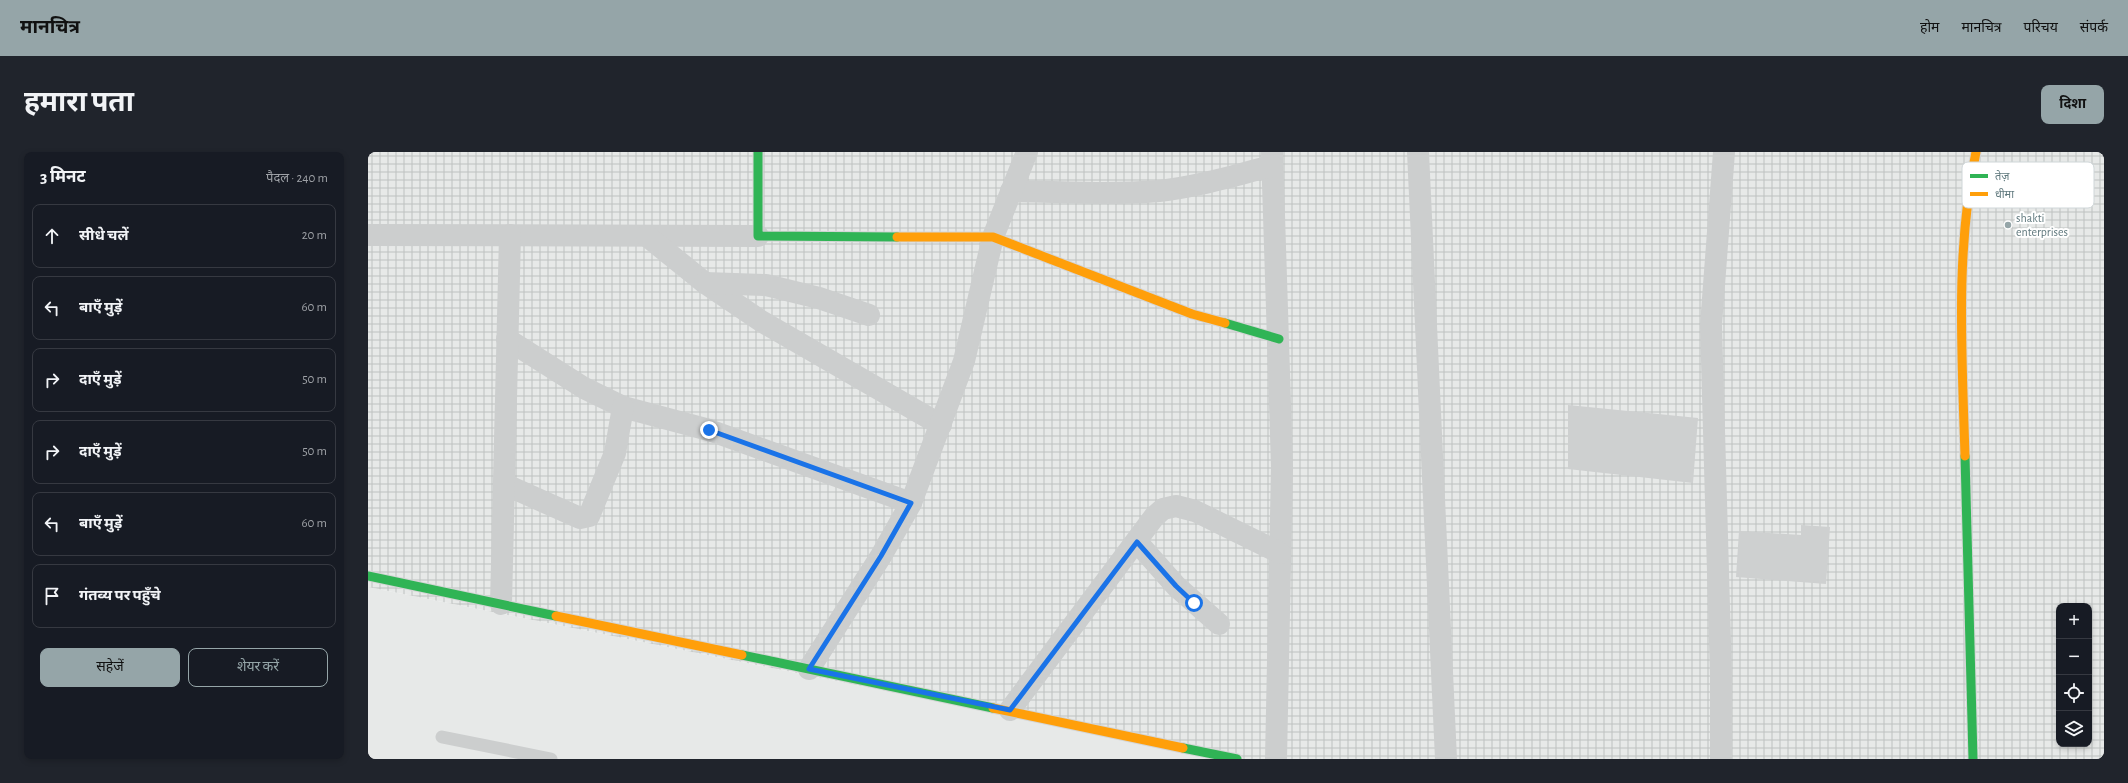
<!DOCTYPE html>
<html lang="hi">
<head>
<meta charset="utf-8">
<style>
  :root { --surface:#171b24; --page:#20242c; --text:#f1f3f6; --muted:#9ea1a6; --line:#363941; --accent:#95a5a8 }
  body { margin:0; font-family:"Alegreya Sans","Noto Sans Devanagari",sans-serif; background:var(--page); color:var(--text) }
  .controls { position:absolute; right:12px; bottom:12px; display:grid; overflow:hidden; border-radius:8px; box-shadow:0 2px 6px #0003 }
  .controls button { width:36px; height:36px; display:grid; place-items:center; padding:0; border:0; border-bottom:1px solid var(--line); background:var(--surface); color:var(--text); font:20px sans-serif }
  .stop { position:absolute; width:12px; height:12px; margin:-9px; border:3px solid #1a73e8; border-radius:50%; background:#fff }
  .stop.end { background:#1a73e8; border-color:#fff; box-shadow:0 1px 4px #0008 }
  .list { margin:0; padding:0; list-style:none }
  h2 { display:flex; justify-content:space-between; align-items:center; height:52px; margin:0; padding:0 16px; font-size:17px }
  h2 small { font-size:13px; font-weight:400; color:var(--muted) }
  .list li { display:grid; grid-template-columns:26px 1fr auto; gap:12px; align-items:center; box-sizing:border-box; height:64px; margin:0 8px 8px; padding:0 8px; border:1px solid var(--line); border-radius:8px }
  .list b { display:block; font-size:15px; white-space:nowrap }
  .list em { font-size:13px; font-style:normal; color:var(--muted) }
  .actions { display:flex; gap:8px; padding:12px 16px }
  .actions a { flex:1; padding:9px 0; border:1px solid var(--accent); border-radius:8px; text-align:center; font-size:14px; color:var(--accent) }
  .actions .main { background:var(--accent); color:#111 }
  .icon { flex:none; width:22px; height:22px; fill:none; stroke:currentColor; stroke-width:2; stroke-linecap:round; stroke-linejoin:round }
  .map { position:relative; flex:none; width:1736px; height:607px; overflow:hidden; border-radius:8px }
  header { display:flex; align-items:center; gap:24px; box-sizing:border-box; height:56px; padding:0 20px; background:var(--accent); color:#111 }
  header strong { font-size:19px }
  nav { display:flex; gap:22px; margin-inline-start:auto; font-size:14px }
  .intro { display:flex; align-items:center; justify-content:space-between; box-sizing:border-box; height:96px; padding:0 24px }
  h1 { margin:0; font-size:28px }
  .button { padding:10px 18px; border-radius:8px; background:var(--accent); color:#111; font-size:14px; font-weight:700 }
  main { display:flex; gap:24px; padding:0 24px }
  aside { flex:1; background:var(--surface); border-radius:8px; box-shadow:0 2px 6px #0003 }
  .map>svg:first-child { display:block }
</style>
</head>
<body>
<header>
<strong>मानचित्र</strong>
<nav><a>होम</a><a>मानचित्र</a><a>परिचय</a><a>संपर्क</a></nav>
</header>
<div class="intro"><h1>हमारा पता</h1><a class="button">दिशा</a></div>
<main>
<aside>
<h2>3 मिनट<small>पैदल · 240 m</small></h2>
<ul class="list">
<li><svg class="icon" aria-label="ahead" viewBox="0 0 24 24"><path d="M12 20V5M6 11l6-6 6 6"/></svg><div><b>सीधे चलें</b></div><em>20 m</em></li>
<li><svg class="icon" aria-label="left" viewBox="0 0 24 24"><path d="M17 20v-9H6M10 6l-5 5 5 5"/></svg><div><b>बाएँ मुड़ें</b></div><em>60 m</em></li>
<li><svg class="icon" aria-label="right" viewBox="0 0 24 24"><path d="M7 20v-9h11M14 6l5 5-5 5"/></svg><div><b>दाएँ मुड़ें</b></div><em>50 m</em></li>
<li><svg class="icon" aria-label="right" viewBox="0 0 24 24"><path d="M7 20v-9h11M14 6l5 5-5 5"/></svg><div><b>दाएँ मुड़ें</b></div><em>50 m</em></li>
<li><svg class="icon" aria-label="left" viewBox="0 0 24 24"><path d="M17 20v-9H6M10 6l-5 5 5 5"/></svg><div><b>बाएँ मुड़ें</b></div><em>60 m</em></li>
<li><svg class="icon" aria-label="arrive" viewBox="0 0 24 24"><path d="M6 21V4h12l-3 4 3 4H6"/></svg><div><b>गंतव्य पर पहुँचे</b></div></li>
</ul>
<div class="actions"><a class="main">सहेजें</a><a>शेयर करें</a></div>
</aside>
<div class="map">
<svg width="1736" height="607" viewBox="0 0 1736 607">
  <defs>
    <pattern id="industrial-grid" width="8" height="8" patternUnits="userSpaceOnUse"><rect width="8" height="8" fill="#e7e9e8"/><path d="M0 4h8M4 0v8" fill="none" stroke="#bec2c1"/></pattern>
  </defs>
  <rect width="100%" height="100%" fill="#f9f9f8"/>
  <path fill="#e7e9e8" d="M0,435L857,607H0Z"/>
  <path fill="url(#industrial-grid)" fill-rule="evenodd" d="M0,0H1736V607H857L0,435ZM1691,454H1721V592H1691Z"/>
  <g fill="#ced0d0">
    <path d="M1200,253L1330,266L1325,331L1200,317Z"/>
    <path d="M1433,373L1462,375L1458,432L1368,425L1371,379L1433,383Z"/>
  </g>
  <g fill="none" stroke-linecap="round" stroke-linejoin="round">
    <defs>
      <g id="fast">
        <path d="M390,0V84L529,85"/>
        <path d="M857,171L911,187"/>
        <path d="M1597,304L1605,607"/>
        <path d="M0,424L188,464"/>
        <path d="M374,503L625,556"/>
        <path d="M815,596L869,607"/>
      </g>
      <g id="slow">
        <path d="M529,85H625L824,162L857,171"/>
        <path d="M1597,304C1594,202 1587,100 1608,0"/>
        <path d="M188,464L374,503"/>
        <path d="M625,556L815,596"/>
      </g>
    </defs>
    <use href="#fast" stroke="#d4d5d5" stroke-width="11"/>
    <use href="#slow" stroke="#d4d5d5" stroke-width="11"/>
    <path stroke="#cccece" stroke-width="13" d="M74,585L183,607"/>
    <g stroke="#cccece" stroke-width="22">
      <path d="M904,0L914,315L908,607"/>
      <path d="M1050,0L1078,607"/>
      <path d="M643,39C692,40 742,43 791,39C829,35 867,23 904,14"/>
      <path d="M0,83L390,84"/>
      <path d="M279,84L337,131L393,169L573,273"/>
      <path d="M337,131L398,133L451,146L501,163"/>
      <path d="M139,187L216,236L255,255L341,278L543,351"/>
      <path d="M136,332L212,366L221,364L247,301L255,255"/>
      <path d="M769,390L808,434L851,472"/>
      <path d="M133,452L142,83"/>
      <path d="M441,517L513,404L543,351L596,209L625,85L659,0"/>
      <path d="M642,558L786,365L795,357L808,354L827,359L912,401"/>
      <path d="M1353,607V525L1343,173L1356,0"/>
    </g>
    <use href="#fast" stroke="#30b455" stroke-width="9"/>
    <use href="#slow" stroke="#ff9f0a" stroke-width="9"/>
  </g>
  <g fill="none" stroke-linecap="round" stroke-linejoin="round">
    <path stroke="#1a73e8" stroke-width="5" d="M341,278L543,351L513,404L441,517L642,558L769,390L808,434L826,451"/>
  </g>
  <circle fill="#95a5a8" stroke="#fff" stroke-width="1.5" cx="1640" cy="73" r="4"/>
  <g text-anchor="middle" dominant-baseline="central" stroke-width="4" stroke-linejoin="round" paint-order="stroke">
    <g font-size="12" fill="#5f787d" stroke="#fff" text-anchor="start">
      <text x="1648" y="66">shakti<tspan x="1648" dy="14">enterprises</tspan></text>
    </g>
  </g>
  <rect x="1594" y="10" width="132" height="46" rx="6" fill="#fff" stroke="#cfd6d8" stroke-width="1"/>
  <rect x="1602" y="22" width="18" height="4" fill="#30b455"/>
  <rect x="1602" y="40" width="18" height="4" fill="#ff9f0a"/>
  <g font-size="11" fill="#5f787d">
    <text x="1627" y="28">तेज़</text>
    <text x="1627" y="46">धीमा</text>
  </g>
</svg>
<div class="controls">
<button>+</button>
<button>−</button>
<button><svg class="icon" aria-label="locate" viewBox="0 0 24 24"><circle cx="12" cy="12" r="6"/><path d="M12 2v4M12 18v4M2 12h4M18 12h4"/></svg></button>
<button><svg class="icon" aria-label="layers" viewBox="0 0 24 24"><path d="M12 4l9 5-9 5-9-5zM3 14l9 5 9-5"/></svg></button>
</div>
<div class="stop" style="left:826px;top:451px"></div>
<div class="stop end" style="left:341px;top:278px"></div>
</div>
</main>
</body>
</html>
